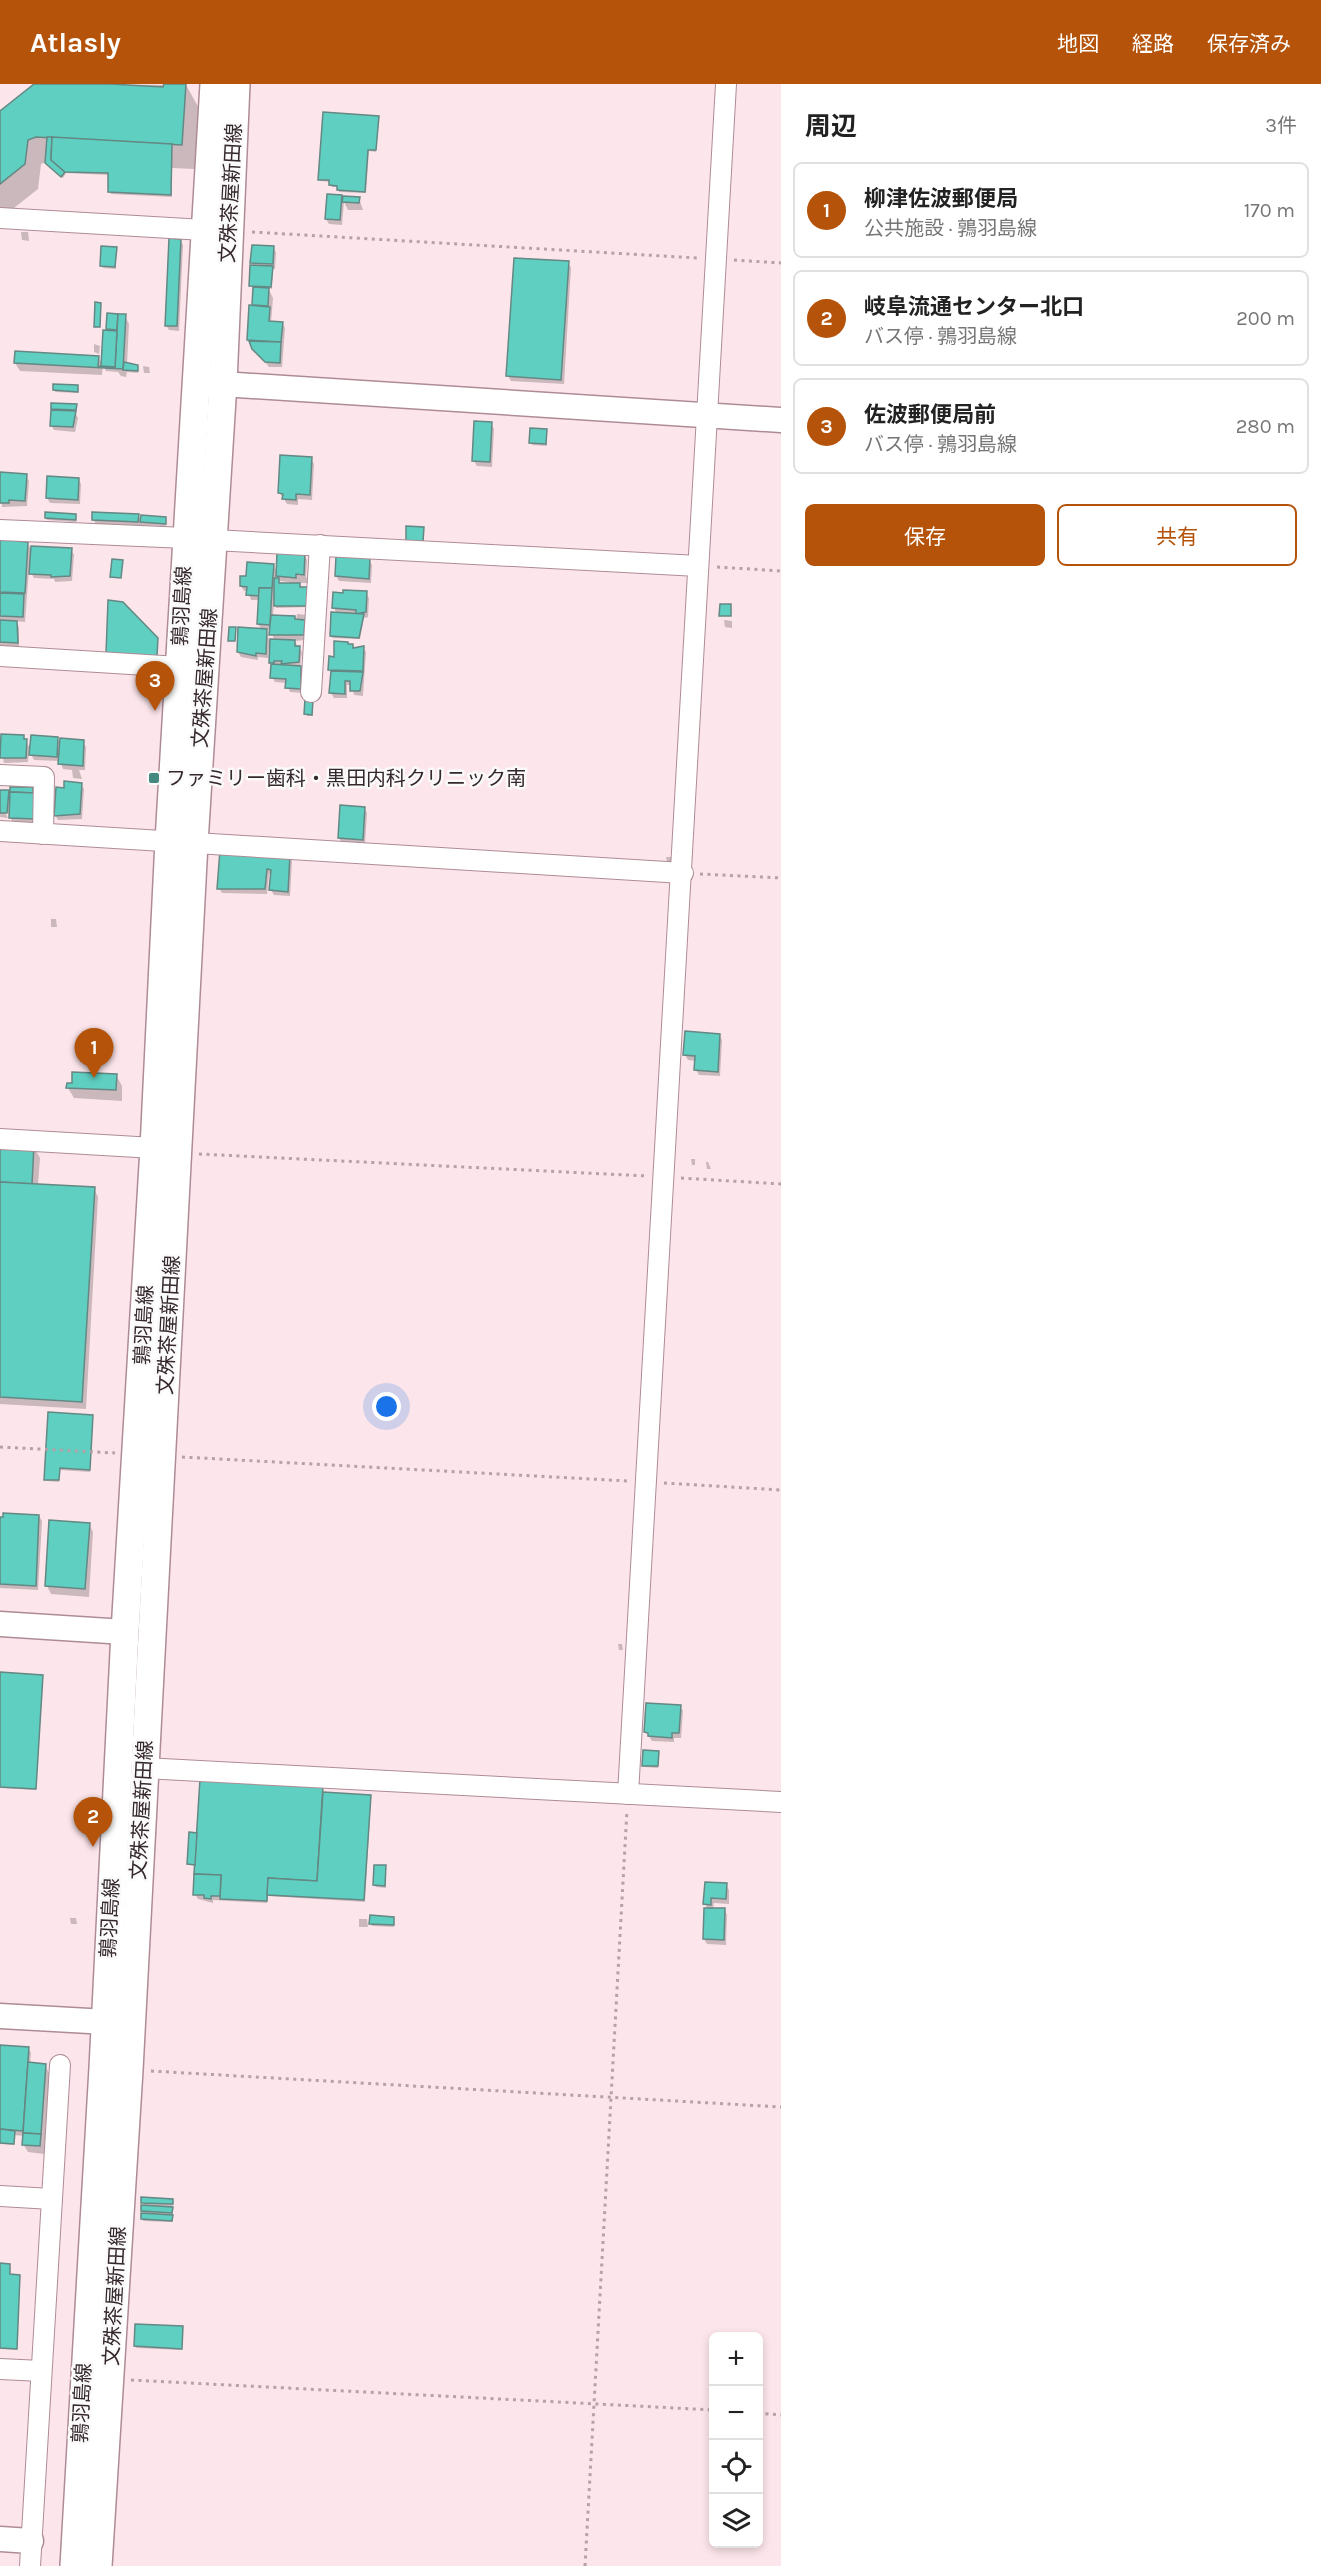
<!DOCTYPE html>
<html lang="ja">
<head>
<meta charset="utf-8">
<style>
  :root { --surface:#fff; --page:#f6f6f6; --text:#222; --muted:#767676; --line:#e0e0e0; --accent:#b45309 }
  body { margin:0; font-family:Karla,"Noto Sans JP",sans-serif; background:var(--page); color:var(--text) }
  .controls { position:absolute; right:18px; bottom:18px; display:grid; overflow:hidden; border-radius:9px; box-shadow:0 3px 9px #0003 }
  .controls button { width:54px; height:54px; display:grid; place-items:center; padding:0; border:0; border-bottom:2px solid var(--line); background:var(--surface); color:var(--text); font:30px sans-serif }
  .you { position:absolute; left:387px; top:1323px; width:21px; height:21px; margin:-15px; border:4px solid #fff; border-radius:50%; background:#1a73e8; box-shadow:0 0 0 9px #1a73e833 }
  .badge { display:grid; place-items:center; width:39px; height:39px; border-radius:50%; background:var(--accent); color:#fff; font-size:20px; font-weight:700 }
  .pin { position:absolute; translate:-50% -50px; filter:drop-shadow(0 2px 3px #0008) }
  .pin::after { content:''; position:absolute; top:32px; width:21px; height:18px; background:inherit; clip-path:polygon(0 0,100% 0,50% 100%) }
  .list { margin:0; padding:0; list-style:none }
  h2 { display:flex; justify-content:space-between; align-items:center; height:78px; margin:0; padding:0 24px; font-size:26px }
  h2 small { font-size:20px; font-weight:400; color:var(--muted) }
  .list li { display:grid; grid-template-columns:39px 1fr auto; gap:18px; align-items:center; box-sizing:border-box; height:96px; margin:0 12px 12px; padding:0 12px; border:2px solid var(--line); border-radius:9px }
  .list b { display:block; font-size:22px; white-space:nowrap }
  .list p { margin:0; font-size:20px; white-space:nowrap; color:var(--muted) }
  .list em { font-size:20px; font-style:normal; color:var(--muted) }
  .actions { display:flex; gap:12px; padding:18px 24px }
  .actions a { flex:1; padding:14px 0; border:2px solid var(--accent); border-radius:9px; text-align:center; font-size:21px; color:var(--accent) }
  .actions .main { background:var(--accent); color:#fff }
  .icon { flex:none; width:33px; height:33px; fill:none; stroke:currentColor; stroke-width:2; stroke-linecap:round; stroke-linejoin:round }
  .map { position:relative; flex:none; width:781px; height:2482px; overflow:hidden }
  header { display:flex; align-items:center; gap:36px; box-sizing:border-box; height:84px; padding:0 30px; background:var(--accent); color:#fff }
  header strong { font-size:28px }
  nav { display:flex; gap:33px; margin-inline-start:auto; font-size:21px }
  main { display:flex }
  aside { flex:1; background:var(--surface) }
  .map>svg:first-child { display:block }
</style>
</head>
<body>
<header>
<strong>Atlasly</strong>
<nav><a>地図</a><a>経路</a><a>保存済み</a></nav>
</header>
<main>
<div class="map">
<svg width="781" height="2482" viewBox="0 0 781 2482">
  <rect width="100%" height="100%" fill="#fde6eb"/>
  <g fill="#0003" fill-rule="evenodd">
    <path d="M36,0L186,1L200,26L195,85L172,84V113L111,110L110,91L66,89L63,94L46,78L41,80L38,105L0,135V29Z"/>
    <path d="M378,34L376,68L369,67L366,109L339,108L338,103H332L331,98L321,97L320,95Z"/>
    <path d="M342,114H359L363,126H348L344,118L342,141L329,140L326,135Z"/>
    <path d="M21,148H28L29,157L22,156Z"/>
    <path d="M180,156L183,161L179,247L169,246L166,241Z"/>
    <path d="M116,164V185L103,184L102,182Z"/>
    <path d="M274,164L276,169L275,185H273L272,205L268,204L273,214L271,239H282L285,244L282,283H269L248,256L255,223L254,203L250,201L254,183L252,179Z"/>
    <path d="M568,179L571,184L564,300L511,297L508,292Z"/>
    <path d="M108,231L125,232L129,240L127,280L137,283L138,289L127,288L126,293L121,292L118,288L106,287L103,282L109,248Z"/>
    <path d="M94,260L100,262L99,270L94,268Z"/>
    <path d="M98,273L103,281L102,291L20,287L15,279Z"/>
    <path d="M143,282L149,283L150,289H144Z"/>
    <path d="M55,302L77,303L78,309L55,308Z"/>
    <path d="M76,321L77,327H74L78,334L75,348L54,346L51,341L54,328L53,325Z"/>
    <path d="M491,339L494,345L492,383L477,382L474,377Z"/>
    <path d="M531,346H546L547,362L532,361Z"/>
    <path d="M311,375L314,380L312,416L298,415V421L287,420L280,409Z"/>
    <path d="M0,390L26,392L29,397L27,422L2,423Z"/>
    <path d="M78,395L81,400L80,420L50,419L47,414Z"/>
    <path d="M75,431L76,438L47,436L46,434Z"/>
    <path d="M138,431L142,438L165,435L166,442L96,440L93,435Z"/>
    <path d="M18,452L21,459H27L32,467L71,466L74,471L72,497L55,498L54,495L34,494L29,485L25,538L15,537L19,543V564L0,566V467Z"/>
    <path d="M304,471L307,476L306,493L309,499H299L311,523L276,524L274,519L273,532L296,538L297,530L307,531L308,537H304L307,542L306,556L294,557L302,568L300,583L303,589V609L290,608L287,599L275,598L272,593V561H269L268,574L258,573V576L241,573L238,568L262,546L258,540L260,516H251L248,507H244L241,502L248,494L273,481L278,489ZM279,497L289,498V500H279ZM266,545H271L274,556H269Z"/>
    <path d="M369,476L372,481L371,499L339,497L336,492Z"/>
    <path d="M366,509L369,514L368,533L364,534L360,555L332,554L337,530L334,524Z"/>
    <path d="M724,536L732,537V544L725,543Z"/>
    <path d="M348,562L354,565L363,564L366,568L363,612L354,611L352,601H347V614H334L331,609L332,590L330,586L335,574Z"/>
    <path d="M312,617L313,632H307L306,630Z"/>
    <path d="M23,652L31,666L57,654L61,661L83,658L86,663L85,686H79L82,695L73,694L72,686L63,685L60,677L34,676L29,666L28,678L4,679L3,674L0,672V657L2,660Z"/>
    <path d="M81,700L84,705L82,735L58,736L55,731L65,705Z"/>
    <path d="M32,705L38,715L37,739H13L5,722L2,723L8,734L0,733V707L8,708L11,713Z"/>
    <path d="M364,724L367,729L365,760L342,759L339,754Z"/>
    <path d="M289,772L292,777L290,812L274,811L271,806L272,790H269L267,810L222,809L219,804Z"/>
    <path d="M666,773H671L672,778H667Z"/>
    <path d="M51,835H56L57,843H51Z"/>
    <path d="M719,951L722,956L720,992L699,991L696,986V977L688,976L685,971Z"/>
    <path d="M116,991L122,1002V1017L74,1014L68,1004Z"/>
    <path d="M0,1061L34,1063L40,1074L38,1101L94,1105L98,1113L86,1325L0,1320Z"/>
    <path d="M691,1075H695V1081H692Z"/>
    <path d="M706,1078H708L711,1085H707Z"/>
    <path d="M92,1332L90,1388L60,1386L59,1398L47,1397L46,1395Z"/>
    <path d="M39,1432L42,1437L38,1506L0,1504V1434Z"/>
    <path d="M89,1440L93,1448L89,1513L51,1510L47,1502Z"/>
    <path d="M618,1560H622L623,1566H619Z"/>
    <path d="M0,1590L42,1592L43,1594L36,1706L0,1704Z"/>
    <path d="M680,1622L683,1627L681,1654H674V1658L652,1657L646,1648Z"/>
    <path d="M658,1669V1684L644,1683L643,1681Z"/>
    <path d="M322,1703L323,1710L370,1712L371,1714L365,1818L268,1812L267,1819L213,1816V1819L198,1815L195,1810L196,1782L188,1780L198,1750Z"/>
    <path d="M386,1783V1804L376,1803L374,1801Z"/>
    <path d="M706,1800L726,1801L729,1806V1820L714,1819L713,1825L725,1826L727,1831L726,1861L707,1860L704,1855L708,1825L705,1820Z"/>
    <path d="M70,1834H76L77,1840H71Z"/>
    <path d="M393,1834L394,1843L372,1842L371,1840Z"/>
    <path d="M359,1835H367L368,1843H359Z"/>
    <path d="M0,1962L28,1964L31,1969L30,1980L45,1981L49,1989L44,2070L28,2068L23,2060L24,2052L15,2051L14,2061L0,2060Z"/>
    <path d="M172,2116L173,2122H170L173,2127V2130H170L173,2138L143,2137L145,2131L142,2127L145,2123L143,2118Z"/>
    <path d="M0,2181H9L10,2192L20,2194L17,2266L0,2265Z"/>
    <path d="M182,2244V2266L136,2264L135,2262Z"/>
  </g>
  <g fill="#5fcfc2" stroke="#648883" stroke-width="1.5">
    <path d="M34,0H110L163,3L164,0H186L182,61L36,53L28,56L25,80L0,100V27Z"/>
    <path d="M323,28L379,32L376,66H368L365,108L337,106V102L329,101V96H318Z"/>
    <path d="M47,53H52L51,76L65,88L61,93L45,79Z"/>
    <path d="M52,53L172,60L171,111L108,108V89L65,88L51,76Z"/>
    <path d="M327,110L342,111L340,136L325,135Z"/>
    <path d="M343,112L360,113L359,119L342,118Z"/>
    <path d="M169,154L181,155L177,242H165Z"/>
    <path d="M252,161L274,162L273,180L250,179Z"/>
    <path d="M101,162L117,163L115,183L100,182Z"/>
    <path d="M514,174L569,177L561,296L506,292Z"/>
    <path d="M250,181L273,182L271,203L249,202Z"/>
    <path d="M253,203L269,204L268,222L252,221Z"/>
    <path d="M95,218L101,219L100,243H94Z"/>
    <path d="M249,221L270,223L269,237L283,238L281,258L247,256Z"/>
    <path d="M107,229L118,230L117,246L106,245Z"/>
    <path d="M118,230H126L123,285L14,279L15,267L99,272L98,282L115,283Z"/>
    <path d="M103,246L117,247L115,283L101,282Z"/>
    <path d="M249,257L281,258L280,279L265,278L252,265Z"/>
    <path d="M124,278L138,281V287L123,286Z"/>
    <path d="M53,300L78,301V308L53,306Z"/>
    <path d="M51,319L77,320L76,326L51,325Z"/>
    <path d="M51,326L76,327L73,343L50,342Z"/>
    <path d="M474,337L492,338L490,378L472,377Z"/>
    <path d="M530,344L547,345L546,360L529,359Z"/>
    <path d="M280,371L312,373L310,411L296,410V416L282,415L283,410L278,409Z"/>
    <path d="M0,388L27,390L25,417L9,416V419H0Z"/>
    <path d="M47,392L79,394L78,416L46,414Z"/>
    <path d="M45,428L76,430V436L45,434Z"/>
    <path d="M92,428L139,430L138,438L92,436Z"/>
    <path d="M141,431L166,433V440L140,438Z"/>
    <path d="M406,442L424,443L423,458L406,457Z"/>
    <path d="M0,449L19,450L18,457L28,458L25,509L0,508Z"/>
    <path d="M31,462L72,464L70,492L51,493V491L29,490Z"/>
    <path d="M277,468L305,469L304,491L296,490V494L276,492Z"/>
    <path d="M336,472L370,474L369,495L335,492Z"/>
    <path d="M112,475L123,476L121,494L110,493Z"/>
    <path d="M247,478L274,480L272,504H259V512L246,511L247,503L240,502V492H246Z"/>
    <path d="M274,494H279V499H300V503H312L311,522H274Z"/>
    <path d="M259,504H272L270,541L257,540Z"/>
    <path d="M343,506L367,507L366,528L356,530V526L332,524L333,508L343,509Z"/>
    <path d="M0,509L24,510L23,533L0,532Z"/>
    <path d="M108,516L123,518L158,554L157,572L106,569Z"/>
    <path d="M720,520H731V532H719Z"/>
    <path d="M331,528L364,530L359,554L330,552Z"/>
    <path d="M271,531L295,532V535L305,536L304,551H269Z"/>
    <path d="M0,536L17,537L18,559L0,558Z"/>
    <path d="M229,543H236L235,557H228Z"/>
    <path d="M238,543L267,545L266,570L256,569V572L237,568Z"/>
    <path d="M270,555L295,556V562H300L299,578L281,580L282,577H274V579H269Z"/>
    <path d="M334,557L348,558V560H353V564L364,562L363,587L328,586L329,572L334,573Z"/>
    <path d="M271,580L301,582V605L285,604L286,595L270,594Z"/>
    <path d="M331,587L363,588L360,607H350V597H345V610L329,609Z"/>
    <path d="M305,615L313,616L312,631L304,630Z"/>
    <path d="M1,650L24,651V655H27L26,674H0Z"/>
    <path d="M31,651L58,653L57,673L29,671Z"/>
    <path d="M60,654L84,656L83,682L58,680Z"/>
    <path d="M64,697L82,699L80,730L54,732L56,703L64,704Z"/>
    <path d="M10,703H33V709L10,708Z"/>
    <path d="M0,706H9L7,729H0Z"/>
    <path d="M10,708L36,709L35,735L9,734Z"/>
    <path d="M340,721L365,723L363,756L338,754Z"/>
    <path d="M220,766L290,770L288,808L269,806L271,786L267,785L265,805H217Z"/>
    <path d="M685,947L720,950L718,988L694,986L695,972L683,971Z"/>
    <path d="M72,988L117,990L116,1006L66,1004L67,999H72Z"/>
    <path d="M0,1059L34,1061L32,1100L0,1098Z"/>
    <path d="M0,1098L95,1103L82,1318L0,1313Z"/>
    <path d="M48,1328L93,1331L90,1386L60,1384L59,1396H44Z"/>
    <path d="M3,1429L39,1431L36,1502L0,1500V1433H3Z"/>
    <path d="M49,1436L90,1439L85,1505L45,1502Z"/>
    <path d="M0,1588L43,1591L36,1705L0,1703Z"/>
    <path d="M646,1619L681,1621L679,1649H672V1654L648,1652V1649L644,1648Z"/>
    <path d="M643,1666L659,1667L658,1682H642Z"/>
    <path d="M200,1695L323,1702L317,1797L268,1794L267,1817L220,1815L221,1791L194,1790Z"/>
    <path d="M323,1708L371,1711L364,1816L267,1811L268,1794L317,1797Z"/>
    <path d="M189,1748L197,1749L195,1781L187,1780Z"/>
    <path d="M374,1781H386L385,1802L373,1801Z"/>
    <path d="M194,1790L221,1791L220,1812H211V1815L204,1814V1811H193Z"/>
    <path d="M705,1798L727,1799L726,1815L711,1814V1821L703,1820Z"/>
    <path d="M704,1824H725L724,1856L703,1855Z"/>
    <path d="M370,1831L394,1833V1841L369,1840Z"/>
    <path d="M0,1961L29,1963L23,2047L0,2045Z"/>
    <path d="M28,1978L46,1980L41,2050L23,2049Z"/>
    <path d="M0,2045L15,2047L14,2060L0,2059Z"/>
    <path d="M23,2049L41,2050L40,2062L22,2061Z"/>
    <path d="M141,2113L173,2115V2120L141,2119Z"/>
    <path d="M141,2121L173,2123L172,2129L141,2127Z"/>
    <path d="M141,2129L173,2131L172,2137L141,2135Z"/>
    <path d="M0,2179L10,2180V2190L20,2191L17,2265L0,2264Z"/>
    <path d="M135,2240L183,2242L182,2265L134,2262Z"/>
  </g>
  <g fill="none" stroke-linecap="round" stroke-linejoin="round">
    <defs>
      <g id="minor">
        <path d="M0,134L204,146"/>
        <path d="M0,446L186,454"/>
        <path d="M213,456L698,482"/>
        <path d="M0,572L179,583"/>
        <path d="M311,608L320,461"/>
        <path d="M0,691L44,693L43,750"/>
        <path d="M0,747L683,789"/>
        <path d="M0,1055L154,1064"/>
        <path d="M144,1684L781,1718"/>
        <path d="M628,1710C662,1140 694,570 726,0"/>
        <path d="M0,2112L52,2115"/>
        <path d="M0,2285L41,2287"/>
        <path d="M30,2482L60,1981"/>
      </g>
      <g id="tertiary">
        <path d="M206,299L781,336"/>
        <path d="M0,1540L125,1548"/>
        <path d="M0,1932L125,1939"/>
        <path d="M0,2455L31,2457"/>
      </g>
      <g id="secondary">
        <path d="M74,2482L103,1984L125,1548L154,1064L169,757L214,0"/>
        <path d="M98,2482L129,1986L194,759L223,299L236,0"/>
      </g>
    </defs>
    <use href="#minor" stroke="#ae8c95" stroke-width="22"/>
    <use href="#tertiary" stroke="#ae8c95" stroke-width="27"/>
    <use href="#secondary" stroke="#ae8c95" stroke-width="30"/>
    <g stroke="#b5a1a6" stroke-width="3" stroke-dasharray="3 4.5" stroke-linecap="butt">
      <path d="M252,148L697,174"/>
      <path d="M734,176L781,179"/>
      <path d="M717,483L781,487"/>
      <path d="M700,790L781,794"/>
      <path d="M199,1070L647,1092"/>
      <path d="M681,1094L781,1100"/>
      <path d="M0,1363L115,1369"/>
      <path d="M182,1373L628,1397"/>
      <path d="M664,1399L781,1406"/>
      <path d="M151,1987L781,2023"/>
      <path d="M131,2296L714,2326"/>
      <path d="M758,2329L781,2331"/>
      <path d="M585,2482L627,1726"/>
    </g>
    <use href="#minor" stroke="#fff" stroke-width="20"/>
    <use href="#tertiary" stroke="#fff" stroke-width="24"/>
    <use href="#secondary" stroke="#fff" stroke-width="27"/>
  </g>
  <rect fill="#438980" stroke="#fafafa" stroke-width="2" x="148" y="688" width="12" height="12" rx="3"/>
  <g text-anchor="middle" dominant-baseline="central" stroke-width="5" stroke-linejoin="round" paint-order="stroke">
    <g font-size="20" fill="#35282b" stroke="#fafafa">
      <text transform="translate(231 109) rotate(-87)">文殊茶屋新田線</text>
      <text transform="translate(182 522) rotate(-87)">鶉羽島線</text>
      <text transform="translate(205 594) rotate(-86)">文殊茶屋新田線</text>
      <text transform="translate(144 1241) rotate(-87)">鶉羽島線</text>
      <text transform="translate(169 1241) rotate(-87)">文殊茶屋新田線</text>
      <text transform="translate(142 1726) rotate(-87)">文殊茶屋新田線</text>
      <text transform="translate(110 1834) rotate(-87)">鶉羽島線</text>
      <text transform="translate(115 2212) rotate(-87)">文殊茶屋新田線</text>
      <text transform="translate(82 2319) rotate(-87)">鶉羽島線</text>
    </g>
    <g font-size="20" fill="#35282b" stroke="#fafafa" text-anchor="start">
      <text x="166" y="694">ファミリー歯科・黒田内科クリニック南</text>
    </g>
  </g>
</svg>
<div class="controls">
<button>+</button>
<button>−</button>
<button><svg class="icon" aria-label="locate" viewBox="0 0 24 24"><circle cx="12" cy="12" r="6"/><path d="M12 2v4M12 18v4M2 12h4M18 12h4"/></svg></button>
<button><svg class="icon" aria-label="layers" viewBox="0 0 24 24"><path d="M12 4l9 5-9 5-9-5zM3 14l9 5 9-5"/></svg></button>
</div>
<div class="you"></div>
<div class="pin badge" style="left:94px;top:994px">1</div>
<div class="pin badge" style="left:93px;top:1763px">2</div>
<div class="pin badge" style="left:155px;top:627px">3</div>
</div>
<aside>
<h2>周辺<small>3件</small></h2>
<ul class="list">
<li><span class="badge">1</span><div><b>柳津佐波郵便局</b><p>公共施設 · 鶉羽島線</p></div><em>170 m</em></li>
<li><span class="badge">2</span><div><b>岐阜流通センター北口</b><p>バス停 · 鶉羽島線</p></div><em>200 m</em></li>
<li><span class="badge">3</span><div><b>佐波郵便局前</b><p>バス停 · 鶉羽島線</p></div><em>280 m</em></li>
</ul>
<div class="actions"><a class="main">保存</a><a>共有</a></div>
</aside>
</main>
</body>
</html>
